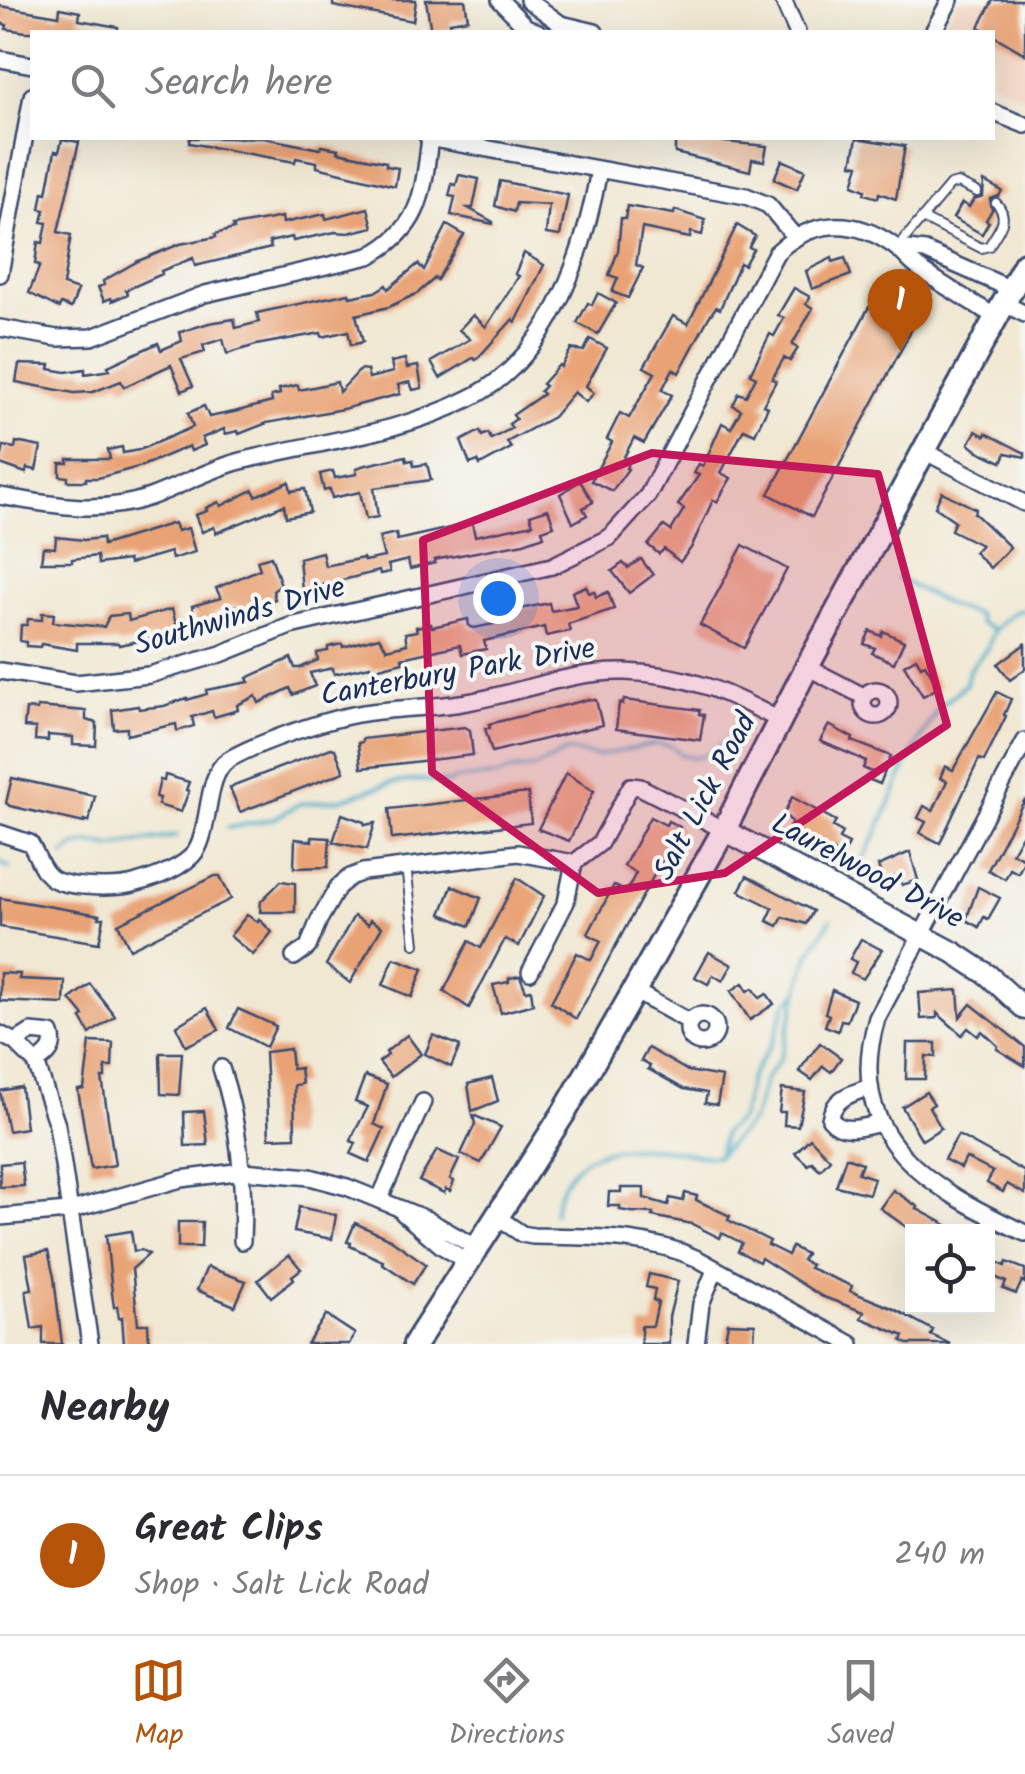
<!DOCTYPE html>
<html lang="en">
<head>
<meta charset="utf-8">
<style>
  :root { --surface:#fff; --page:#f7f7f7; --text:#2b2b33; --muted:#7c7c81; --line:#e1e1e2; --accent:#b45309 }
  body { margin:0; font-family:Kalam,sans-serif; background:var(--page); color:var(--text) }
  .controls { position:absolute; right:30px; bottom:30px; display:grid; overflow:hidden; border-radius:0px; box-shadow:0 10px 40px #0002 }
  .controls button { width:90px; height:90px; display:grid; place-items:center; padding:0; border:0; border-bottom:2px solid var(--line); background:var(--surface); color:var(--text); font:50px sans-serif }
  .you { position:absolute; left:498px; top:598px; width:35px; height:35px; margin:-25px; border:8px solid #fff; border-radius:50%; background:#1a73e8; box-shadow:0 0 0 15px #1a73e833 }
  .badge { display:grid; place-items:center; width:65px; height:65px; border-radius:50%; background:var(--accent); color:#fff; font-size:32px; font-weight:700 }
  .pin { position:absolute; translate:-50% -82px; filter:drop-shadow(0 2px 5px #0008) }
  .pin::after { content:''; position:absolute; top:52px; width:35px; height:30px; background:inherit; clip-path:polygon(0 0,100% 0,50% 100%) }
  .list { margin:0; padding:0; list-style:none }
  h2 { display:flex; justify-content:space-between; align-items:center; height:130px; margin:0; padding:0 40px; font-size:42px }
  h2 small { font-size:32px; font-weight:400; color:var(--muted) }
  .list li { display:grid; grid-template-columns:65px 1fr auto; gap:30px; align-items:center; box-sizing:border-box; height:160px; padding:0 40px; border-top:2px solid var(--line) }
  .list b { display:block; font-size:38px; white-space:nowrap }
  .list p { margin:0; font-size:32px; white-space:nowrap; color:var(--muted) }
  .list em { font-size:32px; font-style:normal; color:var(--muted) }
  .icon { flex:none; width:55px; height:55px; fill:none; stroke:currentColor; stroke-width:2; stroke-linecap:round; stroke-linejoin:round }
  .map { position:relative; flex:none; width:1025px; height:1344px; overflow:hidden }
  .search { position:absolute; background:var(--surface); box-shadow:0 10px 40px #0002; left:30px; right:30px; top:30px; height:110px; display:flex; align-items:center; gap:25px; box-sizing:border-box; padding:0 35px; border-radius:0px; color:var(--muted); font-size:38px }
  .sheet { height:290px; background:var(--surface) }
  nav { display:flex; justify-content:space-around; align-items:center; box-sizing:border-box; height:140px; border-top:2px solid var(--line); background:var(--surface); font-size:28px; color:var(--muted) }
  nav a { display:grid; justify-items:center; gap:5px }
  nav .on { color:var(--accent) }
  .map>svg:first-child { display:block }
</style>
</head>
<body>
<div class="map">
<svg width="1025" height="1344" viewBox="0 0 1025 1344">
  <rect width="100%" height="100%" fill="#f6f6f2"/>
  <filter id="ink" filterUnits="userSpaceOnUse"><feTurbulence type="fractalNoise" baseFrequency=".01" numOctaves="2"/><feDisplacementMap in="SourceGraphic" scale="20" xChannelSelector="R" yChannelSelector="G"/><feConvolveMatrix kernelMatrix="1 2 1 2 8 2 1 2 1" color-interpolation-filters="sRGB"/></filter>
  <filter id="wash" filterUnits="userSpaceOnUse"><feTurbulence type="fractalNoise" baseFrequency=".0048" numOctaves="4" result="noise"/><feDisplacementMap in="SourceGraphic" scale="40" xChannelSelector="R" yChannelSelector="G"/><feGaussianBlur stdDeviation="2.25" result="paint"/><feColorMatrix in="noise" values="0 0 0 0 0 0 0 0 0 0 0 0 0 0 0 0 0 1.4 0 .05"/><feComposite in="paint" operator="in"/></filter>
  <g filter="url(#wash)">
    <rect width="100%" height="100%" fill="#f1e8d3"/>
    <path fill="#f4d3c0" d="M958,0H1025V98L993,82L992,32H941Z"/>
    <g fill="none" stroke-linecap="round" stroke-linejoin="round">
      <g stroke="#46acc6" stroke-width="4">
        <path d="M897,578L950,606L978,615L979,623L994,630L1014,612L1025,610"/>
        <path d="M228,828L273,819L299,804L342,799L391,783L422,780L448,783L455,779L497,776L512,770L534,768L568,751L597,756L655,744L672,746L682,755L696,758L712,752L743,726"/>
        <path d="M64,855C75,843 93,840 109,847L177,836"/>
        <path d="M0,862L10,868"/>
        <path d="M856,873L877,833L910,757L938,708L966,684L969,670L988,647L994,630"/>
        <path d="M718,1156L724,1132L741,1118L750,1078L773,1041L786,1004L799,992"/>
        <path d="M554,1213C565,1148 614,1143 670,1150C686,1152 702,1157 718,1156L753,1119L765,1079L780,1059L808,957L831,919"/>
      </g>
    </g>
    <g id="blocks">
      <g fill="#e9a274">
        <path d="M333,0H416L413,21L333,6Z"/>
        <path d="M426,0H465L468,19L450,22L452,30L431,32Z"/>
        <path d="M993,0H1025V54L979,27Z"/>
        <path d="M0,6L59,16L60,8L80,12L79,20L118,27V32H26L6,29L7,25L0,23Z"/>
        <path d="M190,138H264L320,149L321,146L339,149L338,152L386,162V166L398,168L395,186L317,167V162L296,158L295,162L189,143Z"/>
        <path d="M675,138H725L724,142L767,146L764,161L752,159L750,171L675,153Z"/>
        <path d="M857,138L905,146L896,199L879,193L878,198L864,194L865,190L853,185L859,165L852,164Z"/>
        <path d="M62,139L79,142L58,232L71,235L63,285L78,290L71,308L61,304L59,308L29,293L40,265L35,264L38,242L43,243L47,223L42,222L45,210L40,209L43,192L47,193L55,151L59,152Z"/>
        <path d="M782,160L805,170L797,189L774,179Z"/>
        <path d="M459,175L479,179L473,208H468L493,222V224L451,215L455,197L449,196L452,184L456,185Z"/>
        <path d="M500,181L568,195L560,236L546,234L549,205L516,203L514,212L495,206Z"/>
        <path d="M984,181L1002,191L999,196L990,199L992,210L986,220L989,222L982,234L953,218L962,203L969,207L974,199L983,196Z"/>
        <path d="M627,206L674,214L675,210L705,220L702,235L691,232L690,238L642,228L636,265L643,268L628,298L612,292L618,278L609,275L618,251L621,218L625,219Z"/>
        <path d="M368,208L373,227L348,233L335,232L293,241L292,237L269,242L271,248L195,266L193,258L161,271L162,274L126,290L128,294L112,301L111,298L104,301L98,287L104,285L103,281L138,261L180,244L216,237L215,234L234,229L233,226L282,217L283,223L325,214L326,219Z"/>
        <path d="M447,225L464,235L437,280L435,278L418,293L389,307L356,315L363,342L351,345L348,331L322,337L321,333L256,345L227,354L223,339L203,345L205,352L181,359L193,386L182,391L171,365L124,387L121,381L93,392L74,393L16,382L19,364L50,365L49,369L66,372L85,369V374L110,370L108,366L158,343L161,350L182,341L180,332L209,323L234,319L236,328L259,322L257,313L349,293L350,297L375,292L386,285L388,289L418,264L424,270Z"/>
        <path d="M737,225L755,236L749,247L753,249L744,265L740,263L720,309L716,307L709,317L679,373L673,369L662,390L672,395L644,443L634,438L624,457L630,460L626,468L628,469L612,491L591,481L612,442L607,439L620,413L629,418L655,373L644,367L673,316L688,324Z"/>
        <path d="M524,253L544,265L516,322L513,319L476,360L473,358L440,378L431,362L470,339L459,330L473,315L486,327L519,276L515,274Z"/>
        <path d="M832,258L833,262L845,258L851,275L812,289L806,271Z"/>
        <path d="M794,288L810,297L806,304L813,308L792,345L798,348L790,361L784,358L772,379L776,381L763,405L768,407L755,434L744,429L721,473L731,478L717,502L713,500L691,548L680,562L664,549L659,554L648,545L664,526L671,531L684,509L678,505L699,475L694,473L699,464L703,466L722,423L731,428L741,410L733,405L739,393L746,396L756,377L750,374L770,334L774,336L784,318L778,315Z"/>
        <path d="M598,293L616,303L598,334L577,323L588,303L592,305Z"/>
        <path d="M869,307L912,329L812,517L769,494Z"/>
        <path d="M590,339L607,348L586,386L594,393L586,402L574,392L553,417L507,442L511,448L480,465L478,461L470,464L461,441L480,431L482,436L488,433L491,439L512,428L509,424L516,419L513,415L543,394L540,391L545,386L542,384L559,365L561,367L571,349L584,351Z"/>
        <path d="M405,359L407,368L418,366L422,388L413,390L410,382L398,385L400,394L343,409L267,423L239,434L238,431L225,434L224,429L202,438L205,445L191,451L189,446L142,466L98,478H86V481H68V477L60,476V463H68V459H110L108,450L122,447L123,453L139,450L193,427L188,413L204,406L209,417L234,412L272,402L271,396L280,394L279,389L298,385L299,390L337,382L339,392L361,369L367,370L369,378L393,372L391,362Z"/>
        <path d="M976,431L985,436L986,433L1025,453V457L1006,453L1002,462L978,451L969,444Z"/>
        <path d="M16,442L41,447L36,470L27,468L26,473L0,464L4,446L15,448Z"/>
        <path d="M406,456L407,461L413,460L414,466L427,464L431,480L374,488L378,517L366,519L360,492L332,498L330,489L324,491L320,474L333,471L335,478L357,474L356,469L362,466Z"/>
        <path d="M580,481L593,502L583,508L587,515L573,523L560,494Z"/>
        <path d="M289,482L291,491L305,489L310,512L286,517L284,505L216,533L214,527L202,532L195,515L207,511L206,508L219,502L221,506L253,490L256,496Z"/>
        <path d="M942,492L976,509L974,513L1010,547L990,568L974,552L981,545L951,530L955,521L935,507Z"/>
        <path d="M548,509L554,526L542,530L544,536L524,543L434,560L435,563L410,569L408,560L388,565L390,572L380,574L379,571L302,590L299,558L322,552L325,566L363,558L364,561L384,557L379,537L396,533L397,540L472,523L475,536L533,524L530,515Z"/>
        <path d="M174,523L177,531L188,528L195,552L172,559L170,552L129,564L128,560L98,564L97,556L72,559V562H41L43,547L55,548L56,537L84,540L102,538L103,545Z"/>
        <path d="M743,545L787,569L744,648L700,625Z"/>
        <path d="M271,556L281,585L273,591L275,599L240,614L237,606H233L213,614L214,619L196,624L192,606L221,598L216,588L260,569L257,560Z"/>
        <path d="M641,559L653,575L629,593L612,571L623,563L628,568Z"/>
        <path d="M586,586L589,593L594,591L596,597L608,592L614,609L568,624L570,631L546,636L544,627L484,641L486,649L462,654L460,645L402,658L403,662L371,670L370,666L334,674L333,668L310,673L315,686L293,695L290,688L259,703L256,696L237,705L238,710L214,717L212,711L192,717L194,726L177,731L176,724L127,735V728L114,729L112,710L138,706L139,709L164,706L187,698V700L207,694L206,690L249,682L247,678L291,658L295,668H300L318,660L317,653L328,651V647L342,644L343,647L379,637L387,649L407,644L405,633L417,631L416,627L431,624L432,627L468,619L469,626L474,628L494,624L492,615L519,605L520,609L549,603L551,611L577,606L572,592Z"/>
        <path d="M172,609L178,632L155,642L154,638L119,645L118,643H77V650L41,644L40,647L26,646V642L20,641L21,625H27L28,619L42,620V613L54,614L53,622L104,627L109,616L128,614L129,621Z"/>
        <path d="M870,631L881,636L883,631L904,641L894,663L872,653L875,648L864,644Z"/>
        <path d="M1025,644V669L1010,680L998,664Z"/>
        <path d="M916,658L921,666L925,664L939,687L923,696L904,665Z"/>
        <path d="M997,692L1011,699L1004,715L1006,716L984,761L979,759L940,843L920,833L926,822L918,818L924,806L933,811L947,781L940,778L945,766L953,770Z"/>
        <path d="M590,699L596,700L602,725L492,752L485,728H490L489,724Z"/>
        <path d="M624,700L700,710L699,714L704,715L700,740L616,729L619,703L623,704Z"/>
        <path d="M37,707L86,711V720L97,723L96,746L73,745V737L48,735V741L35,740L36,728L24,727L26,709L37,710Z"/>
        <path d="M829,725L853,738L852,741L891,756L880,784L870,780L872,772L863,768L866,761L820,741Z"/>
        <path d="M465,727L470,730L473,755L361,768L358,743L362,742V739Z"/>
        <path d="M331,748L335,749L344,772L240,812L230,788L234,785Z"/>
        <path d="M566,773L594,791L569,841L538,829Z"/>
        <path d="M165,775L189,782L186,790L189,791L181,812L158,805L160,798L156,797L160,780L164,781Z"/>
        <path d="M12,778L95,796L89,822L84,820V823L10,806L6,803Z"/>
        <path d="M528,793L531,823L392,839L389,809Z"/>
        <path d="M792,797L836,821L833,827L842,832L839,839L849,844L843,856L788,831L792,822L784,814Z"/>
        <path d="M1025,799V836L1022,835L1012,853L1025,859L1018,873L1010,869L1005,879L988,870Z"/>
        <path d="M342,814L364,822L365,825L375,823L367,849L333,842Z"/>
        <path d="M650,817L666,825L668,821L680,827L576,1019L551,1002L577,953L591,960L601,941L588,934L614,885L626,892L636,873L624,866Z"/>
        <path d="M312,837L330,838L328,867L294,868L295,839L312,841Z"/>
        <path d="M910,852L918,880L902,885L899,876L883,880L878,866Z"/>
        <path d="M215,876H220L231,899L130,949L118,924Z"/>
        <path d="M747,876L813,911L806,924L783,917L778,926L767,921L773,908L739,891Z"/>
        <path d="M517,878L544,896L519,946L505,939L469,1008L444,991L469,941L481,948Z"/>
        <path d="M281,881L295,883V912H260L261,901Z"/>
        <path d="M452,886L481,898L470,926L441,914Z"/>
        <path d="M978,887L1000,898L988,919L984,917L979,927L966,920Z"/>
        <path d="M0,898L100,915L99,918H104L99,943L0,927Z"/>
        <path d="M247,915L258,922L259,919L272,932L253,955L230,936Z"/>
        <path d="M354,916L368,925L370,920L382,927L350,983L326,965Z"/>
        <path d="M861,939L882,950L863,979L851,973L856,962L850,959Z"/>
        <path d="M709,952L732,965L723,981L713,975L708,984L695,977Z"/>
        <path d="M394,958L423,969L412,997L383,985Z"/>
        <path d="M0,973L20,974L19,979L65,981L64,1004L0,1001Z"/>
        <path d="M520,976L526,991L531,990L533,1004L501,1013L493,985L509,982V978Z"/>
        <path d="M743,983L748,991L753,988L760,998L767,994L774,1004L750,1020L731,991Z"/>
        <path d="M90,984L115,1016L90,1034L81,1018L84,1016L70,999Z"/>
        <path d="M832,990L855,1000L847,1021L841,1020L838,1031L825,1026L829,1015L825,1013Z"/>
        <path d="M958,990L960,1017L971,1004L1025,1047V1066L997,1049L998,1046L982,1031L978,1036L968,1028L962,1035L937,1013V1018L921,1019L919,993Z"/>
        <path d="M207,1008L219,1030L186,1046L176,1026Z"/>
        <path d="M238,1009L276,1026L266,1047L229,1028Z"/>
        <path d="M407,1035L421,1054L391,1077L379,1062L388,1055L386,1052Z"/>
        <path d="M433,1035L460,1046L451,1067L425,1054Z"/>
        <path d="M90,1042L113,1043L112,1067H105V1078H102L115,1165L91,1169L78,1090L84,1089Z"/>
        <path d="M820,1043L841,1058L831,1072L823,1066L812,1080L799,1071Z"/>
        <path d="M907,1043H936V1057L926,1056L925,1079H906Z"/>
        <path d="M648,1048L688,1071L722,1077L717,1105L705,1103L707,1093L684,1089L648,1069L650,1066L641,1061Z"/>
        <path d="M290,1049L292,1069L300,1068L302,1084L294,1085L295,1137L269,1138L265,1052Z"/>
        <path d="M160,1053H182L179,1095L161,1094Z"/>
        <path d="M365,1076L387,1084L374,1124L384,1129L369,1162L351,1154L356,1143L351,1141L354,1133L368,1107L355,1102Z"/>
        <path d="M492,1078L498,1101L472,1111L468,1084Z"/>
        <path d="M21,1087L26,1128L8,1131L0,1091Z"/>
        <path d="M782,1089L805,1092L798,1126L784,1125L785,1112H779Z"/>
        <path d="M926,1092L934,1104L929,1107L941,1128L922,1140L902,1107Z"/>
        <path d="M204,1111L208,1145L185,1146L184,1112Z"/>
        <path d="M473,1115L501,1127L481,1163L461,1154L475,1124Z"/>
        <path d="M958,1135L1025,1172V1194L1007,1184L1003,1192L987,1183L993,1172L966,1158L961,1168L944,1159Z"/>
        <path d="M810,1138L830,1159L820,1170L812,1162L808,1165L795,1153Z"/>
        <path d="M437,1150L459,1160L450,1179L454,1181L450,1191L446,1189L444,1193L419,1181Z"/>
        <path d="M846,1157L862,1163L858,1173L874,1178L869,1194L836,1186Z"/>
        <path d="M21,1162L24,1186L0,1187V1164Z"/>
        <path d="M621,1188H644V1198L668,1205L670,1198L683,1201L685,1193L697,1196L696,1200L730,1216L728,1220L770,1241L768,1245L788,1255L792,1247L806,1254L802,1260L811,1265L809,1268L852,1286L850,1291L892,1308L933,1330L931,1335L950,1344H908L902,1341L904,1336L861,1318L864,1312L821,1296L761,1258L759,1262L738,1251L742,1243L722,1233L720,1238L692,1224L652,1216L653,1213L631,1212L620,1210V1206H608L609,1192H621Z"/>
        <path d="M893,1190L918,1207L917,1209L960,1232H913L880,1208Z"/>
        <path d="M299,1207L336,1215L332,1239L294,1232Z"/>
        <path d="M178,1222H202L201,1247H178Z"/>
        <path d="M355,1223L390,1239L426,1264L413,1284L382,1263L383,1261L350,1246L351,1243L347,1242Z"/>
        <path d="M131,1231L134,1251L141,1250L149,1254L132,1269L138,1324H148L149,1344H124L122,1317L119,1318L117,1306L114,1307L112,1293L106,1235Z"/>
        <path d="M48,1251L54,1277L62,1344H43V1327L32,1329L26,1290L32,1289L26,1255Z"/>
        <path d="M289,1255L301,1269L292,1276L294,1279L271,1297L258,1280Z"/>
        <path d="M988,1257L1005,1266L1007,1262L1025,1269V1283L1022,1281L1016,1294L1003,1289L1006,1282L988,1274Z"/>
        <path d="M207,1267L246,1281L235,1306L197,1290Z"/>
        <path d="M649,1274L678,1281L669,1317V1344H641V1326H653L658,1302L653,1300L655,1289L646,1287Z"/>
        <path d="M326,1315L355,1334L349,1344H307Z"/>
        <path d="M728,1323L755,1324L754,1344H724Z"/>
      </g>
    </g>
  </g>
  <g filter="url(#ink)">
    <use href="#blocks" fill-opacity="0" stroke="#3b4b70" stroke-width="2.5"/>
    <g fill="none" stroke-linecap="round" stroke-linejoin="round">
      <defs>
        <g id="lane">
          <path d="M922,218L981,248L989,246C998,230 1011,218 996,203"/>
          <path d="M897,248L950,185L958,183L977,192"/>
          <path d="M406,866L415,944"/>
        </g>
        <g id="street">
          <path d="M500,0L526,27L538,32"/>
          <path d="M528,0L561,24L595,32"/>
          <path d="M783,0L797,32"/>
          <path d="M933,32L950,0"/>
          <path d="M0,59L32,65"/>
          <path d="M992,112L1025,125"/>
          <path d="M428,138L746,196L768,205L795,237"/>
          <path d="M898,248L925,251L1011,289"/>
          <path d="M0,274L32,96"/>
          <path d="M1003,303L1025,314"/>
          <path d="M0,328L57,338L92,337L205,294L369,256C422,228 423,192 430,138"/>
          <path d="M924,451L1024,503"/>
          <path d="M0,496C50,505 100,515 150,497C180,486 210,469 241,461C316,442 399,434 468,399C551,359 584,254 599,170"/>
          <path d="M807,667L865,697"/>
          <path d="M0,671L76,683L149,675L221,654L290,626L552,566L610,537L648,495L776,253C812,219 854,217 894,246C903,252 909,261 917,267C942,285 970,301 996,317"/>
          <circle cx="876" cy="703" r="13"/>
          <path d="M1025,741L877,1018C841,1139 931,1189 1025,1233"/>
          <path d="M0,833L30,843C37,854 42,874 55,880C72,888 119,889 137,883C155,878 185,867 196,851C211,827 205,775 228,760C258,742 329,718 364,713C396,708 429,708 461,703C515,695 570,670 625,672C688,674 727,692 781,721"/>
          <path d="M294,957L308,947L319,920L338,887L350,877L363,872L518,853L574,863L600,843L631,786L640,787L724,830"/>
          <path d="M530,972L566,902L574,863"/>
          <path d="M634,991L690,1022"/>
          <circle cx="702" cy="1029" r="14"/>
          <path d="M0,1034L15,1042L36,1063L57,1125L90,1344"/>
          <path d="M15,1042L31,1032L51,1034C56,1048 48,1055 36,1063"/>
          <path d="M221,1068C240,1125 245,1181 242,1241"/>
          <path d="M870,1087C851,1094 834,1097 830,1119C843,1135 863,1127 881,1123"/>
          <path d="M379,1200L423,1102"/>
          <path d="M403,1213L442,1246L468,1262"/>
          <path d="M0,1217L68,1211L181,1179L243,1171L310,1177L347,1187L426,1219L477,1248"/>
          <path d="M497,1217L522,1234L533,1236C589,1237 646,1235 698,1259L851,1344"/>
          <path d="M696,1344L701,1304L715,1270"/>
        </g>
        <path id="secondary" d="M724,830L953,952L988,975L1025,1009"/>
        <path id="primary" d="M415,1344L565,1111L634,991L724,830L807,667L1025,264"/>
      </defs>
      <use href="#lane" stroke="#3b4b70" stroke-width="12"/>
      <use href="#street" stroke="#3b4b70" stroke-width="20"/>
      <use href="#secondary" stroke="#3b4b70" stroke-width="25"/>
      <use href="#primary" stroke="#3b4b70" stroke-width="28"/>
      <use href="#lane" stroke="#fff" stroke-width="8"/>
      <use href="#street" stroke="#fff" stroke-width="15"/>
      <use href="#secondary" stroke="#fff" stroke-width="20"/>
      <use href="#primary" stroke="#fff" stroke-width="22"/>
    </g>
  </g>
  <path fill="#c2185b" fill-opacity="0.2" stroke="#c2185b" stroke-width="8" stroke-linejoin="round" d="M652,453L878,474L947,725L725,873L598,893L432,772L423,540Z"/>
  <g text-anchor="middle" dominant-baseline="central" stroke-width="8" stroke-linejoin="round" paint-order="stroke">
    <g font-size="30" fill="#1b2f5e" stroke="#f6f6f2">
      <text transform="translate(240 617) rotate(-16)">Southwinds Drive</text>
      <text transform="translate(458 673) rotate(-10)">Canterbury Park Drive</text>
      <text transform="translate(706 797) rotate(-62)">Salt Lick Road</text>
      <text transform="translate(867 872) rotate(28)">Laurelwood Drive</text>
    </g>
  </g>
</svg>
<div class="controls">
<button><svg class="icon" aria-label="locate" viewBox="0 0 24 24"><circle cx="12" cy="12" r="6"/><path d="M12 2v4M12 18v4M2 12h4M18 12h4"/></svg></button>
</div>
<div class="you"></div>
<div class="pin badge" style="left:900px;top:351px">1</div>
<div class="search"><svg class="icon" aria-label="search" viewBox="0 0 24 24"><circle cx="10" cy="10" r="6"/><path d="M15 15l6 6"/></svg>Search here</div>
</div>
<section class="sheet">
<h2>Nearby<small></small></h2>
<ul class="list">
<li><span class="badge">1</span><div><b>Great Clips</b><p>Shop · Salt Lick Road</p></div><em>240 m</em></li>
</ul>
</section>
<nav>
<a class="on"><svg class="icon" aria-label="map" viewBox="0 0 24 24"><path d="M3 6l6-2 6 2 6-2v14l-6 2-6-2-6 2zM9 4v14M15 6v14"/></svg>Map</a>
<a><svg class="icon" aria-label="directions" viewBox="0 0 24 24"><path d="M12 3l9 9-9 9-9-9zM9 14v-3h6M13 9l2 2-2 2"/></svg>Directions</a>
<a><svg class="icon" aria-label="saved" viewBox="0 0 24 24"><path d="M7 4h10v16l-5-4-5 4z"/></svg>Saved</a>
</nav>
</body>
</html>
